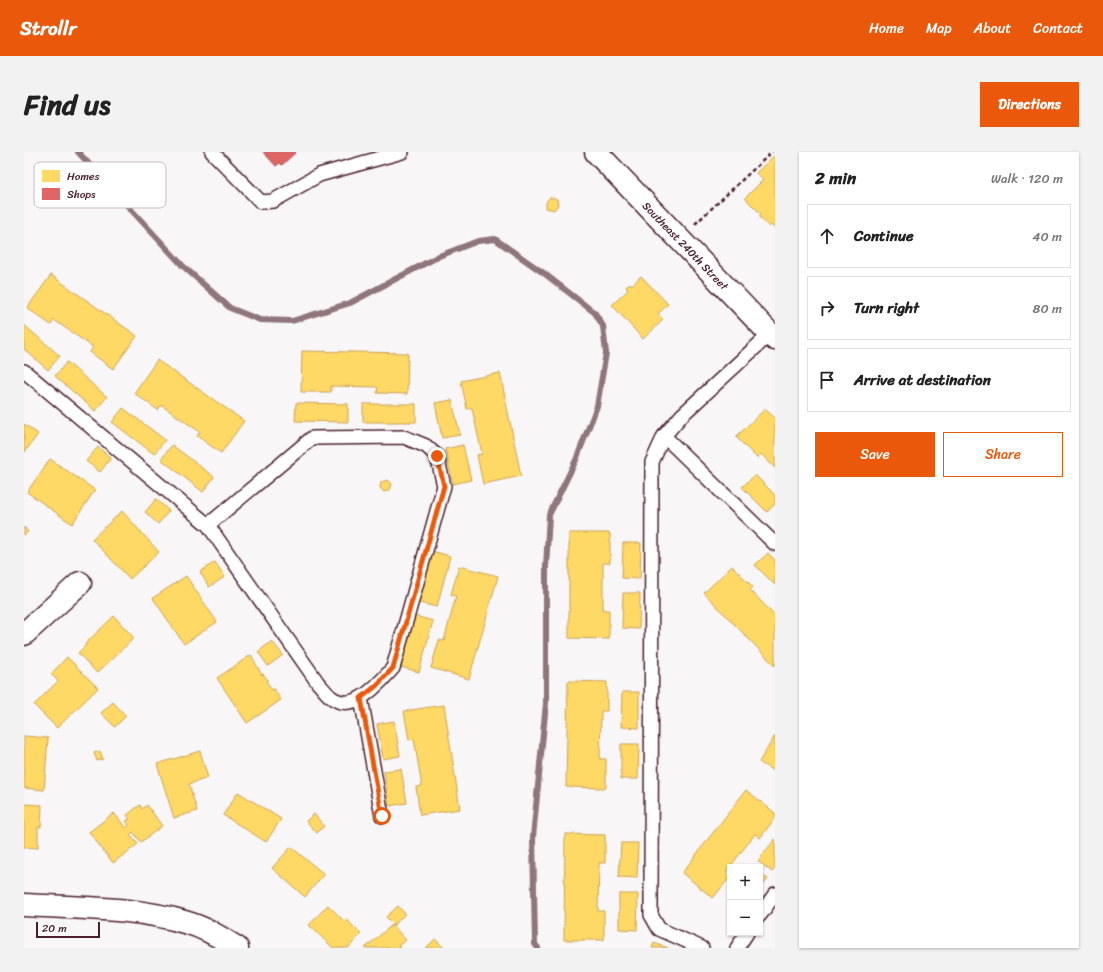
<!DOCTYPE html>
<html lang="en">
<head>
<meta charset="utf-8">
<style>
  :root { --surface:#fff; --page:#f2f2f2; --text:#222; --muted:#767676; --line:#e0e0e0; --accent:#ea580c }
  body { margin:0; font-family:Sriracha,sans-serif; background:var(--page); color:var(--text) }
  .controls { position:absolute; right:12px; bottom:12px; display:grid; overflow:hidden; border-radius:0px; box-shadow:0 1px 3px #0004 }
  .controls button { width:36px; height:36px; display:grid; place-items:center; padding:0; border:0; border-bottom:1px solid var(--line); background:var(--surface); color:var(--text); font:20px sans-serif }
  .scale { position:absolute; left:12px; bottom:10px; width:64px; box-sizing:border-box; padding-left:4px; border:2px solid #4a1f2b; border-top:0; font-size:11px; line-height:14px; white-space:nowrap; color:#4a1f2b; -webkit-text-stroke:3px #fff; paint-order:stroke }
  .stop { position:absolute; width:12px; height:12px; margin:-9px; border:3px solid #ea580c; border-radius:50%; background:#fff }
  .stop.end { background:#ea580c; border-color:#fff; box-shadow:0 1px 4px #0008 }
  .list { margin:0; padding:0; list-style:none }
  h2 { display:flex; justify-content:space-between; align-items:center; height:52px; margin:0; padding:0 16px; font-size:17px }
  h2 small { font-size:13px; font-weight:400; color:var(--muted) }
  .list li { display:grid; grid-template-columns:26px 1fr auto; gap:12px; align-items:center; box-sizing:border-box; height:64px; margin:0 8px 8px; padding:0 8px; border:1px solid var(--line); border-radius:0px }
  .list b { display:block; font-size:15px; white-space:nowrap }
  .list em { font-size:13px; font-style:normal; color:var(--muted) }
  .actions { display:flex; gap:8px; padding:12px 16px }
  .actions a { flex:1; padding:9px 0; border:1px solid var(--accent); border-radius:0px; text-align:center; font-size:14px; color:var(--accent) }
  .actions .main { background:var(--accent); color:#fff }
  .icon { flex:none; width:22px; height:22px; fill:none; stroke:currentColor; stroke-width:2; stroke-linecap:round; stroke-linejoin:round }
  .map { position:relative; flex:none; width:751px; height:796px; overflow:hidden; border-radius:0px }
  header { display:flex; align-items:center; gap:24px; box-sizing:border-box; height:56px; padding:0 20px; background:var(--accent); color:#fff }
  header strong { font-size:19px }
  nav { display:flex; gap:22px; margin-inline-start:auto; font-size:14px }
  .intro { display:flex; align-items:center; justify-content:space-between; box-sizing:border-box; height:96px; padding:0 24px }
  h1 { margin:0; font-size:28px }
  .button { padding:10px 18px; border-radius:0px; background:var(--accent); color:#fff; font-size:14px; font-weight:700 }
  main { display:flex; gap:24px; padding:0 24px }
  aside { flex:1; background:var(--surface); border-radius:0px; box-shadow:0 1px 3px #0004 }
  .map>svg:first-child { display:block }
</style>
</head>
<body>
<header>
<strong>Strollr</strong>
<nav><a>Home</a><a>Map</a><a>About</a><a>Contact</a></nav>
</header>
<div class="intro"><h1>Find us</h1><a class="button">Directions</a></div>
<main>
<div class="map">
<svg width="751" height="796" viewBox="0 0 751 796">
  <rect width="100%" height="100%" fill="#f8f6f7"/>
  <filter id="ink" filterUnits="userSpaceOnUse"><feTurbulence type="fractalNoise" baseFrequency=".025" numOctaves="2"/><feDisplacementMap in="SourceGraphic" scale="8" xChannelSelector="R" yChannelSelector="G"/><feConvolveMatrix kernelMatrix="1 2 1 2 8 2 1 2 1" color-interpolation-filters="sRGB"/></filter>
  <g filter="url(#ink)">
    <g fill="#ffd966" stroke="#c9a154">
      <path d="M750,4H751V77L747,73L745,75L735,64L737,62L721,46L739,28L732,21Z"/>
      <path d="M526,45L533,47L534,53L530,58L522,56V50Z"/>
      <path d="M27,123L113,184L89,217L66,200L69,195L30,168L27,173L3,156Z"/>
      <path d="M617,124L644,152L634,162L639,168L619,187L588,153L604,138L602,135L606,131L608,133Z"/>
      <path d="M0,173L36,204L24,218L0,197Z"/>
      <path d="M278,199L384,201L383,242L353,241L354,235L307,234V240H277Z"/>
      <path d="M133,208L220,269L197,301L173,284L176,280L137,253L134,258L110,241Z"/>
      <path d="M43,210L83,245L71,259L31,224Z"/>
      <path d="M476,221L497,324L459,332L453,303L458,302L448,256L443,257L437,229Z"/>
      <path d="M428,248L436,283L418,286L411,251Z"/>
      <path d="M272,251L324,252V270L271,269Z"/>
      <rect x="339" y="252" width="53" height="18"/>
      <path d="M99,256L141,288L130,302L88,270Z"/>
      <path d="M741,257L751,266V316L737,302L733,306L712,285Z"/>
      <path d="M0,272L14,282L0,301Z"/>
      <path d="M148,293L190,325L179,340L137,307Z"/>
      <path d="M439,293L447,328L429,332L421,297Z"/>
      <path d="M74,295L87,306L76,320L62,309Z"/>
      <path d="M26,307L71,338L48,372L3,340Z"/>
      <path d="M731,323L751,343V352L743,360L718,335Z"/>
      <path d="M364,328L368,332L366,338L360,340L356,336L357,330Z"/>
      <path d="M132,347L145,359L134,372L121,360Z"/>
      <path d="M98,359L135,400L106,427L68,387Z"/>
      <path d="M0,375L4,380L0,383Z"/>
      <path d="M545,381H586V411H579V458H585V487L545,486Z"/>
      <path d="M599,391H617L616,427L598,426Z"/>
      <path d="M408,399L426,404L413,455L395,451Z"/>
      <path d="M744,401L751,408V433L731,413Z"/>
      <path d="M191,410L201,425L185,435L176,420Z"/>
      <path d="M435,414L474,424L445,527L407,516L415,488L420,489L432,444L427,443Z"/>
      <path d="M708,414L729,435L726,438L751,464V514L680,441Z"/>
      <path d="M162,424L193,470L160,492L129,446Z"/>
      <path d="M599,441H616L615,477L598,476Z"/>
      <path d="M90,464L110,486L73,521L54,501L62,493L61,492Z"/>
      <path d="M391,464L409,469L395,520L377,515Z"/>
      <path d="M248,489L259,503L244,514L234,500Z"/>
      <path d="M227,503L238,523L239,522L244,528L242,529L248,538L250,537L257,548L223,571L193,526Z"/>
      <path d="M43,505L74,536L33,576L10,553L34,529L27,522Z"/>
      <path d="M544,529L583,530V559H577L576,607H582V636L542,635Z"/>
      <path d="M598,540H615V576L597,575Z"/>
      <path d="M89,550L102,564L91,575L77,561Z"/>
      <path d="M420,553L436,657L396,663L392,635L398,634L390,587L385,588L380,559Z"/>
      <path d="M370,569L376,604L359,607L353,572Z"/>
      <path d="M0,584L24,586L20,638L0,636Z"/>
      <path d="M751,584V620L735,610Z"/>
      <path d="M597,592H615L614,627H597Z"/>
      <path d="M76,599L79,607L73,609L70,601Z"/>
      <path d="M176,599L184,626L165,632L173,659L150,666L133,612Z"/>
      <path d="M377,617L383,651L365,654L360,619Z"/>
      <path d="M722,638L751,661V666L736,686L731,682L702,720L706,725L689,746L658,721Z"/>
      <path d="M214,640L257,667L242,690L199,663Z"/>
      <path d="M0,652L18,653L17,675H14V696L0,695Z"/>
      <path d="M116,653L118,657L123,653L138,674L117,690L109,680L106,683L114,692L89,711L65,680L90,661L102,676L105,673L102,669L106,667L103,663Z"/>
      <path d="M290,662L300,674L293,681L282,669Z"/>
      <path d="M541,682L581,683V711H575L574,759H580V788H540Z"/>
      <path d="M751,687V717L748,720L734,709Z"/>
      <path d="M597,691H614L613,726L595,725Z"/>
      <path d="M267,695L300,722L281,745L248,716Z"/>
      <path d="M736,721L744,727L736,737Z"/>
      <path d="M595,742H614L613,778L595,777Z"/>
      <path d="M304,753L320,769L322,767L337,782L324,796H309L285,773Z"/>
      <path d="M374,754L381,762L370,773L362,765Z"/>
      <path d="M368,773L382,788L374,794L376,796H341Z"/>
      <path d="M411,787L420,796H402Z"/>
      <path d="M630,791L644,796H628Z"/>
    </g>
    <path fill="#e06666" stroke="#b35154" d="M239,0H272L258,13L256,11L252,14Z"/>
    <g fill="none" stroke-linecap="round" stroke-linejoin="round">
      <path stroke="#8f747b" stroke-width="6" d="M54,0L159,114L206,156L236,168L268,169L326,151L415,104L454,89L471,87L521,122L571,161L579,174L582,201L573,254L552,308L525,363L522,415V551L509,685L511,792L514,796"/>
      <defs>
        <g id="service">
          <path d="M188,0L237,50L249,49L295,23L378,0"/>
          <path d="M0,219L184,373L294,531C298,535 302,541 307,545C330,563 355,531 369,516L420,334L413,304L402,294L380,285L288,286L184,373"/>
          <path d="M640,284L751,392"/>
          <path d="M337,546L358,664"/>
          <path d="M736,763L751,742"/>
          <path d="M678,796L635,777L627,763L628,310L640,284L658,263L746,182"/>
          <path d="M713,796L723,781"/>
        </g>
        <g id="minor">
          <path d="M0,482L56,431"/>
          <path d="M0,753C55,756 112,755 164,771C182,776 198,786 213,796"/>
        </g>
        <path id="secondary" d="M572,0L751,187"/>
      </defs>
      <use href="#service" stroke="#4a1f2b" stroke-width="16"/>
      <use href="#minor" stroke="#4a1f2b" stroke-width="25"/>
      <use href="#secondary" stroke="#4a1f2b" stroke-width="25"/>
      <path stroke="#4a1f2b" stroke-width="2.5" stroke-dasharray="4 3" stroke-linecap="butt" d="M671,72L748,0"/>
      <use href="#service" stroke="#fff" stroke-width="13"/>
      <use href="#minor" stroke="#fff" stroke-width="22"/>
      <use href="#secondary" stroke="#fff" stroke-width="22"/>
    </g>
  </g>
  <g fill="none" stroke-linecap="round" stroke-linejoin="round" filter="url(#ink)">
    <path stroke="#ea580c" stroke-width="5" d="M358,664L337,546L352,534L369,516L420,334L413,304"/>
  </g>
  <g text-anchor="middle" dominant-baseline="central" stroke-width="4" stroke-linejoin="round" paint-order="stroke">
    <g font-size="11" fill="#4a1f2b" stroke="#fff">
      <text transform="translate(661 94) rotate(46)">Southeast 240th Street</text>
    </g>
  </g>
  <rect x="10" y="10" width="132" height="46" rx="6" fill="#fff" stroke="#c9bcbf" stroke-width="1"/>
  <rect x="18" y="18" width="18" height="12" fill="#ffd966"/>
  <rect x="18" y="36" width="18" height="12" fill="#e06666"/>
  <g font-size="11" fill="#4a1f2b">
    <text x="43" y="28">Homes</text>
    <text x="43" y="46">Shops</text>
  </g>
</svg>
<div class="controls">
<button>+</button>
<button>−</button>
</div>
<div class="scale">20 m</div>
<div class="stop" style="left:358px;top:664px"></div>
<div class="stop end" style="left:413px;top:304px"></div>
</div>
<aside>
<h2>2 min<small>Walk · 120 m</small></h2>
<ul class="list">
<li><svg class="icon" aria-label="ahead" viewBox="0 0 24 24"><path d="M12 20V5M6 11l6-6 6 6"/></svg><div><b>Continue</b></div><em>40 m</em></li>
<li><svg class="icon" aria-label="right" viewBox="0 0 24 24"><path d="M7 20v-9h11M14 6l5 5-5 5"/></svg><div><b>Turn right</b></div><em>80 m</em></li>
<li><svg class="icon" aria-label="arrive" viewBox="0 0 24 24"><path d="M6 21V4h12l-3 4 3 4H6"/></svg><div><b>Arrive at destination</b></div></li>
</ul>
<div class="actions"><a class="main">Save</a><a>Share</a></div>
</aside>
</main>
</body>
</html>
